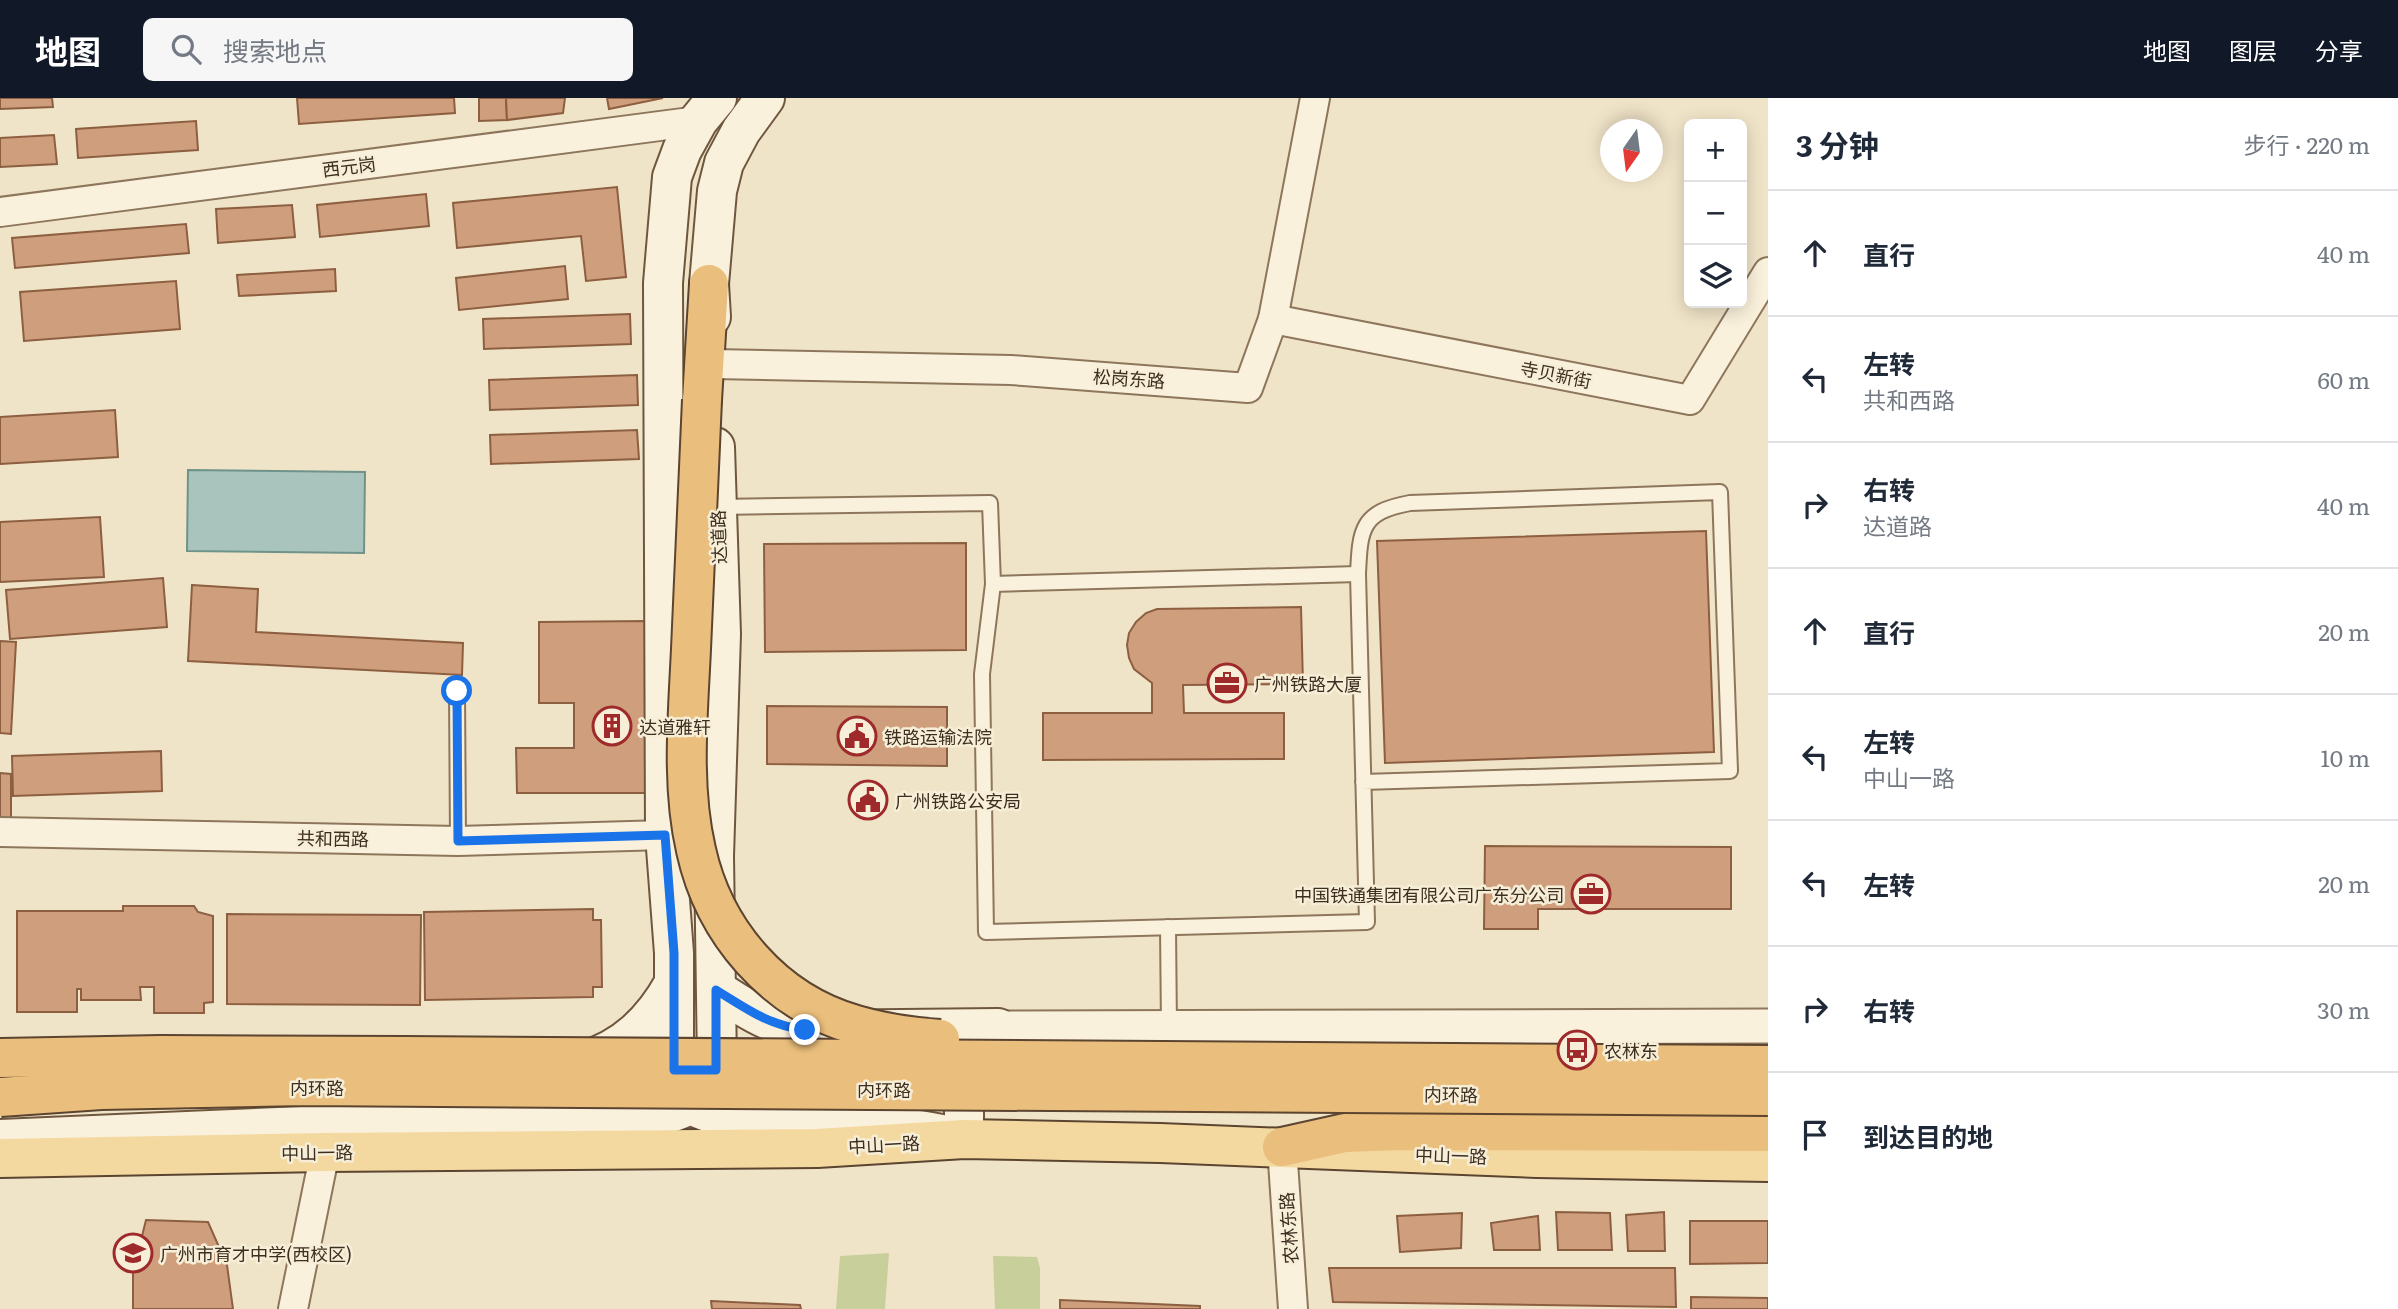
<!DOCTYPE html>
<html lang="zh">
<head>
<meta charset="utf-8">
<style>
  :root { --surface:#fff; --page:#f6f6f7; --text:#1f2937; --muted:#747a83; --line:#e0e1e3; --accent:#111827 }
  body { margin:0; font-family:Literata,"Noto Sans SC",serif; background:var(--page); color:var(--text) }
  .controls { position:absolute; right:21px; top:21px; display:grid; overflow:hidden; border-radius:10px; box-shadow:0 4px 18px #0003 }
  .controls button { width:63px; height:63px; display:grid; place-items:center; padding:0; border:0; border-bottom:2px solid var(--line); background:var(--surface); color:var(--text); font:35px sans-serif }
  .compass { position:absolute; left:1600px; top:21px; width:63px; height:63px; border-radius:50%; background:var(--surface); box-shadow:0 4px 18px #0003; rotate:194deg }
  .stop { position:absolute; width:21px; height:21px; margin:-16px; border:5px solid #1a73e8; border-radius:50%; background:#fff }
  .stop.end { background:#1a73e8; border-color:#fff; box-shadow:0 2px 7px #0008 }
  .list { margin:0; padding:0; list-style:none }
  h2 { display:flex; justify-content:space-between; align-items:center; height:91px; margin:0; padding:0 28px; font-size:30px }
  h2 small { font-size:23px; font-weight:400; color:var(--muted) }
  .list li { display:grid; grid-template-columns:46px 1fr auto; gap:21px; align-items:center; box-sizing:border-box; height:126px; padding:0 28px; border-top:2px solid var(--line) }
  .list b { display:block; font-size:26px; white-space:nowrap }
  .list p { margin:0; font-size:23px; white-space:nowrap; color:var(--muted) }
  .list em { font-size:23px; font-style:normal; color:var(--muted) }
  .icon { flex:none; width:38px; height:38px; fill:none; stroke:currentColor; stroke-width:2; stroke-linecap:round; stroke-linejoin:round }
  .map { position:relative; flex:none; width:1768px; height:1211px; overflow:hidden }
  header { display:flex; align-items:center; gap:42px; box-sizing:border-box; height:98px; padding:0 35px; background:var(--accent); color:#fff }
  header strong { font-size:33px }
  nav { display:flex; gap:38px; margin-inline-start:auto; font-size:24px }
  .search { width:490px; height:63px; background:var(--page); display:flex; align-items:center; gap:18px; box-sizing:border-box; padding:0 24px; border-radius:10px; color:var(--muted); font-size:26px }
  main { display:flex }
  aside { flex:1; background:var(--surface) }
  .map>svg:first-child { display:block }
</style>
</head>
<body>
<header>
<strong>地图</strong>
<div class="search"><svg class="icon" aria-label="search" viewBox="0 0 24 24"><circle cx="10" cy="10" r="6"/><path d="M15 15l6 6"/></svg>搜索地点</div>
<nav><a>地图</a><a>图层</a><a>分享</a></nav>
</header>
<main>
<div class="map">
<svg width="1768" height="1211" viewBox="0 0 1768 1211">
  <rect width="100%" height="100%" fill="#f0e4c8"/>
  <g fill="#c9cf9b">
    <path d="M889,1155L885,1211H836L840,1158Z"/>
    <path d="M993,1158L1037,1159L1040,1170V1211H995Z"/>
  </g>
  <path fill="#a9c4bc" stroke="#6f938a" stroke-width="2" d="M188,372L365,374L364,455L187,453Z"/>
  <g fill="#cf9f7d" stroke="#8d5f41" stroke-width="2">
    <path d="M0,0H52L53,9L0,11Z"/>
    <path d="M297,0H454L455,15L299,26Z"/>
    <path d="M479,0H506L507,22L479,23Z"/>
    <path d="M506,0H565L563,15L507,22Z"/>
    <path d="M607,0H663L609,11Z"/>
    <path d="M196,23L198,52L78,60L76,31Z"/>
    <path d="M54,37L57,66L0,69V40Z"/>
    <path d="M617,89L626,179L586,183L581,138L457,150L453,105Z"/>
    <path d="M426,96L429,128L320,139L317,107Z"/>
    <path d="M292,107L295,139L218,145L216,111Z"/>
    <path d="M186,126L189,155L15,170L12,140Z"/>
    <path d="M565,168L568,201L459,212L456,180Z"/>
    <path d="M335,171L336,193L239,198L237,177Z"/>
    <path d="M176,183L180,231L24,243L20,194Z"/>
    <path d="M630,216L631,246L484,251L483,221Z"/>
    <path d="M637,277L638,307L490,312L489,282Z"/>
    <path d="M115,312L118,359L0,366V319Z"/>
    <path d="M637,332L639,361L491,366L490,337Z"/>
    <path d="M100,419L104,479L0,484V424Z"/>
    <path d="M1706,433L1714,654L1385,665L1377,443Z"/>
    <path d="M966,445V552L765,554L764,446Z"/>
    <path d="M163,480L167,529L10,541L6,492Z"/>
    <path d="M192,487L258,491L256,534L463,545L462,577L188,563Z"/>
    <path d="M1301,509L1303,586L1183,587L1184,615H1284V661L1043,662V615H1152V585L1134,571L1129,560L1127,547L1129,535L1136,524L1146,515L1157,511Z"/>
    <path d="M648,523L649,695H517L516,650H574V605H539V524Z"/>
    <path d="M0,543L16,544L11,636L0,635Z"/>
    <path d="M767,608L947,609V668L767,666Z"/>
    <path d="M161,653L162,693L13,698L12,658Z"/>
    <path d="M0,675L11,676V721H0Z"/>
    <path d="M1485,748L1731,749V811H1538V831H1484Z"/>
    <path d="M123,808H194L198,814L213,818V904L204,905V915H154V889H140L141,902H81V891H77V914H17V813H123Z"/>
    <path d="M593,811V822H601L602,889H593V899L425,902L424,814Z"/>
    <path d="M227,816L421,817L420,907L227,906Z"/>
    <path d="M1556,1114L1610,1115L1612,1152H1558Z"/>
    <path d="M1664,1114L1665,1153H1628L1626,1117Z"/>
    <path d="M1462,1115L1461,1150L1400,1154L1397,1118Z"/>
    <path d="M1538,1118L1540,1152H1494L1491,1125Z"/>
    <path d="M146,1122L208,1124L227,1167L233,1211H133V1174Z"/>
    <path d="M1690,1123H1768V1165L1690,1166Z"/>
    <path d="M1329,1170H1675L1676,1209L1333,1204Z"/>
    <path d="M1691,1199L1768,1200V1211H1691Z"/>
    <path d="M1060,1202L1200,1208V1211H1060Z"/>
    <path d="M711,1203L800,1207L801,1211H712Z"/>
  </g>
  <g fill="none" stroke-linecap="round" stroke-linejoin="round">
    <defs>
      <g id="service">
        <path d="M718,409L990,405L993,486L982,576L986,834L1367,824L1358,476C1360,431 1361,414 1410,405L1720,394L1730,673L1363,684"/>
        <path d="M993,486L1358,476"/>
        <path d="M457,593L458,743"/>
        <path d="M1168,829L1169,930"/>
      </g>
      <g id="minor">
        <path d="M0,114L698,23"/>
        <path d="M1273,221L1690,302L1768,174"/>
        <path d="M713,266L1011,272L1248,290L1273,221L1315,0"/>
        <path d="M0,734L458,743L665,737"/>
        <path d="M1282,1049L1293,1211"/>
        <path d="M293,1211L325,1054"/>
      </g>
      <path id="tertiary" d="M998,930L1768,928"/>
      <g id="secondary">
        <path d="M717,0L698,23L682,52L672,79L663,185L665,737L674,855V972C678,984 682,1001 694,1008C733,1031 843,1026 890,1029C916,1030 939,1035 964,1041V974"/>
        <path d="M711,219L709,186L717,93L724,65L741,33L765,0"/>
        <path d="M717,892C747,911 768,927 805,932L998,930L1054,975"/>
        <path d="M583,963C625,951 653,923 674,885"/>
        <path d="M0,1041L325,1027L633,1022C668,1019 710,1008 717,968L714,758L721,536L715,349"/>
      </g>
      <path id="primary" d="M0,1060L325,1054L817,1050L964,1041L1160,1045L1537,1060L1768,1064"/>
      <g id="trunk">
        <path d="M702,302L709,186"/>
        <path d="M1282,1049L1345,1035L1399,1033L1768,1034"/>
      </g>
    </defs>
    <use href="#service" stroke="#8d765c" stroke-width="18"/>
    <use href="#minor" stroke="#8d765c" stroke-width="32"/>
    <use href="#tertiary" stroke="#8d765c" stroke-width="37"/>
    <use href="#secondary" stroke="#6f573f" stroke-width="42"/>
    <use href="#primary" stroke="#5b4430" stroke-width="42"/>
    <use href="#trunk" stroke="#5b4430" stroke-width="42"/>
    <use href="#service" stroke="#faf1dc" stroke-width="14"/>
    <use href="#minor" stroke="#faf1dc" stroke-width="28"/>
    <use href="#tertiary" stroke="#faf1dc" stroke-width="33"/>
    <use href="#secondary" stroke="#faf1dc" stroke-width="38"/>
    <use href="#primary" stroke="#f3d9a0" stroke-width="38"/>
    <use href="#trunk" stroke="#eabe7c" stroke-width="38"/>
    <defs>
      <g id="trunk-bridge">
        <path d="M702,302C698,385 695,468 691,551C688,617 681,687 696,752C714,834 774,904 856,927C883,935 911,939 940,941"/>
        <path d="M0,960L161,957L404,958L1768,967"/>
        <path d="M0,999L101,992L303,988L1768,998"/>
      </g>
    </defs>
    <use href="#trunk-bridge" stroke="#5b4430" stroke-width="42" stroke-linecap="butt"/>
    <use href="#trunk-bridge" stroke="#eabe7c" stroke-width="38"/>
  </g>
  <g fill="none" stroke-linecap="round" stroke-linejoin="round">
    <path stroke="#1a73e8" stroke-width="9" d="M457,593L458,743L665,737L674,855V972H716V892C747,911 768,927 805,932"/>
  </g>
  <defs>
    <symbol id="office-ring" viewBox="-11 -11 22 22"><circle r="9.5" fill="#f7eed8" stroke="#9e2a2b" stroke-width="1.5"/><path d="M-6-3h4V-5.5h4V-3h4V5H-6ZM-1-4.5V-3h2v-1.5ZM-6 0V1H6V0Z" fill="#9e2a2b"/></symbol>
    <symbol id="building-ring" viewBox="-11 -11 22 22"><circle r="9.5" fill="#f7eed8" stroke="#9e2a2b" stroke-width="1.5"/><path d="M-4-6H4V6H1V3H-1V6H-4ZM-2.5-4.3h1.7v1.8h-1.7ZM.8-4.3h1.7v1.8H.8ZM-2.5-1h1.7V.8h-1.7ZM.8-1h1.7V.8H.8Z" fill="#9e2a2b"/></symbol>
    <symbol id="civic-ring" viewBox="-11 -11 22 22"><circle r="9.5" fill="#f7eed8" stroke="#9e2a2b" stroke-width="1.5"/><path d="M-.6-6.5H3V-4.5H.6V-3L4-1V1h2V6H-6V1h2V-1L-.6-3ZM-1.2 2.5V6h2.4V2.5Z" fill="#9e2a2b"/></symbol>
    <symbol id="bus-ring" viewBox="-11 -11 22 22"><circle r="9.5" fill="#f7eed8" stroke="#9e2a2b" stroke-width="1.5"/><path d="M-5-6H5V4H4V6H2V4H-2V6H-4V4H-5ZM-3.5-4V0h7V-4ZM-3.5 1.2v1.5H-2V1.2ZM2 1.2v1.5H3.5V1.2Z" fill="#9e2a2b"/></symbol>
    <symbol id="school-ring" viewBox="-11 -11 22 22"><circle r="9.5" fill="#f7eed8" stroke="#9e2a2b" stroke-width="1.5"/><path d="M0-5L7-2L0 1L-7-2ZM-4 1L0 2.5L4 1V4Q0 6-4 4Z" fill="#9e2a2b"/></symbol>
  </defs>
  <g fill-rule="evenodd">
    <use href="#office-ring" x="1205" y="563" width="44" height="44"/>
    <use href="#building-ring" x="590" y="606" width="44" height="44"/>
    <use href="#civic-ring" x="835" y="616" width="44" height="44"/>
    <use href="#civic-ring" x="846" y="680" width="44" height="44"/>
    <use href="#office-ring" x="1569" y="774" width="44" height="44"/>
    <use href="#bus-ring" x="1555" y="930" width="44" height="44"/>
    <use href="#school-ring" x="111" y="1133" width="44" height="44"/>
  </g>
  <g text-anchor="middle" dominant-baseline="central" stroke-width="5" stroke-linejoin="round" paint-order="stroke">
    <g font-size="18" fill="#3d2e20" stroke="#f7eed8">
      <text transform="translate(349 68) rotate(-7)">西元岗</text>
      <text transform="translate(1556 276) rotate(11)">寺贝新街</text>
      <text transform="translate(1129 280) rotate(4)">松岗东路</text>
      <text transform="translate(718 439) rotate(-92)">达道路</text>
      <text transform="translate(333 740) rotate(1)">共和西路</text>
      <text x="317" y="989">内环路</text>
      <text x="884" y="991">内环路</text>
      <text transform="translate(1451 996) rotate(1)">内环路</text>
      <text transform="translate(884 1046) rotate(-3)">中山一路</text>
      <text transform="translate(317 1054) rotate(-1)">中山一路</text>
      <text transform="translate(1451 1057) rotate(2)">中山一路</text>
      <text transform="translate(1288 1130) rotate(-94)">农林东路</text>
    </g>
    <g font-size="18" fill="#3d2e20" stroke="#f7eed8" text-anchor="start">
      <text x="1254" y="585">广州铁路大厦</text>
      <text x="639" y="628">达道雅轩</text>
      <text x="884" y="638">铁路运输法院</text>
      <text x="895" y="702">广州铁路公安局</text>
      <text x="1564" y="796" text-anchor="end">中国铁通集团有限公司广东分公司</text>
      <text x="1604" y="952">农林东</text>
      <text x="160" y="1155">广州市育才中学(西校区)</text>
    </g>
  </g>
</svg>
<div class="controls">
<button>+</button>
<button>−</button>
<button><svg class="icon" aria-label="layers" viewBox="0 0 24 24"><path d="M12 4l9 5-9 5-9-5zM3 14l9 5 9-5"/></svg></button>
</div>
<svg class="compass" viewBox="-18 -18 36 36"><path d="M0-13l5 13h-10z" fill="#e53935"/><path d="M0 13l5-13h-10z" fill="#747a83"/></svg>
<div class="stop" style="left:457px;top:593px"></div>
<div class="stop end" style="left:805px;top:932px"></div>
</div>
<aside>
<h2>3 分钟<small>步行 · 220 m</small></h2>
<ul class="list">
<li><svg class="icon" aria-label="ahead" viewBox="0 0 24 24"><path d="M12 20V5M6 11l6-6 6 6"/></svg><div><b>直行</b></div><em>40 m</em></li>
<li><svg class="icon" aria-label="left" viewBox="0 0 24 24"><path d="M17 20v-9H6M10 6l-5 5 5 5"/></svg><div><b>左转</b><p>共和西路</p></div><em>60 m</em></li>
<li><svg class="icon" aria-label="right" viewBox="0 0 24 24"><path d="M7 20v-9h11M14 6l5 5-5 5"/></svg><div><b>右转</b><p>达道路</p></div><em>40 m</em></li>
<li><svg class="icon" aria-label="ahead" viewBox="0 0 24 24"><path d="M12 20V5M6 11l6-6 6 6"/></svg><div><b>直行</b></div><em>20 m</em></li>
<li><svg class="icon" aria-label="left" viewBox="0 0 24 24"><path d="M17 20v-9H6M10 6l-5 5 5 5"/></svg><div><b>左转</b><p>中山一路</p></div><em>10 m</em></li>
<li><svg class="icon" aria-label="left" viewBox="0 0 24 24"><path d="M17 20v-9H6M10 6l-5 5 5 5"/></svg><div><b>左转</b></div><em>20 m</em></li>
<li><svg class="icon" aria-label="right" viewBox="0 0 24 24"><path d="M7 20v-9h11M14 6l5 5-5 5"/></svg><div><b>右转</b></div><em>30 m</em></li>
<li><svg class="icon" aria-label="arrive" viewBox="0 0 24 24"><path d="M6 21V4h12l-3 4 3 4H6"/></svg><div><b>到达目的地</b></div></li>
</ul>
</aside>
</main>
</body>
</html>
